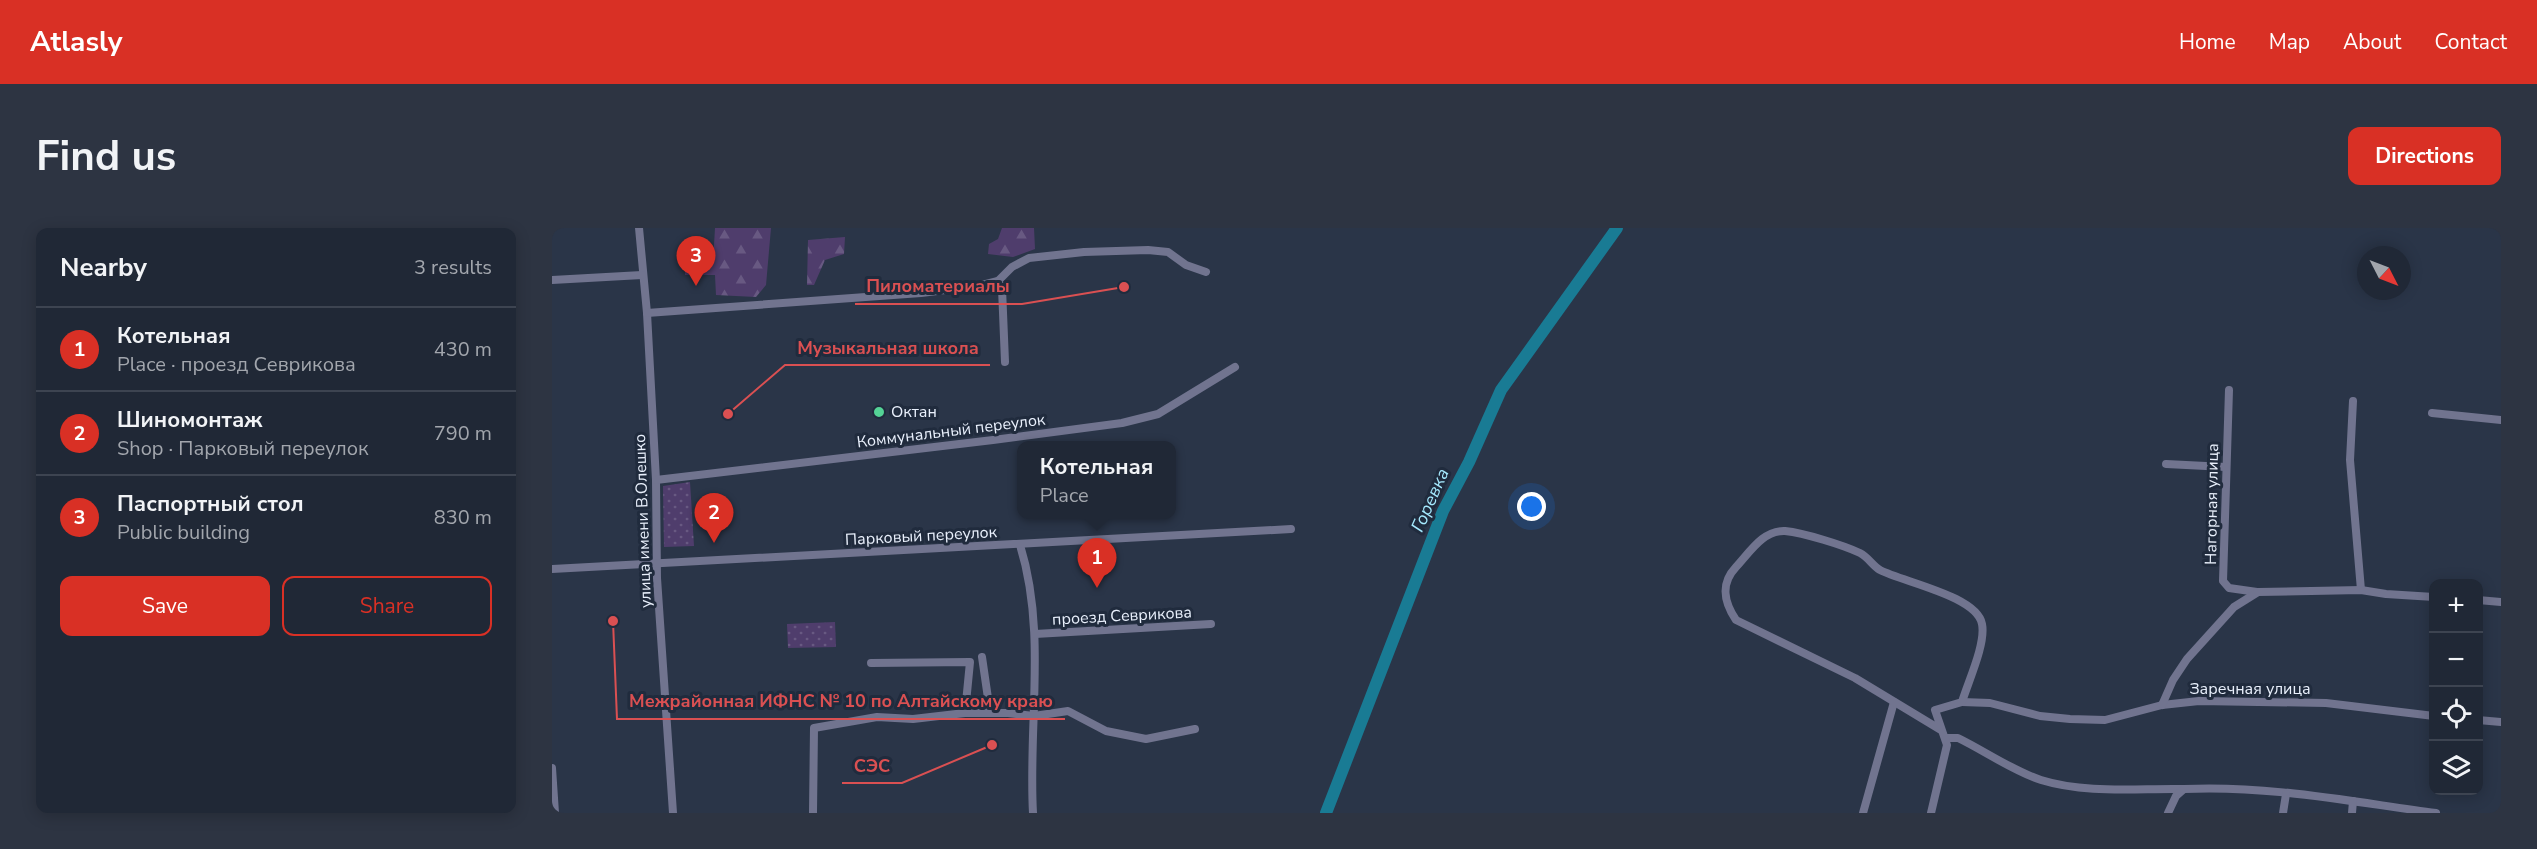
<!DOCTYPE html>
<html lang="en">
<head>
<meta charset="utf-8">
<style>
  :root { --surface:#202836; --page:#2d3442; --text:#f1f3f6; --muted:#a2a6ad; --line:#3d4451; --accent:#d93025 }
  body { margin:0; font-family:"Nunito Sans",sans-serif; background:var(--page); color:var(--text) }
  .controls { position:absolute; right:18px; bottom:18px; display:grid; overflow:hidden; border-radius:12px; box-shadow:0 3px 15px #0003 }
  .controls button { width:54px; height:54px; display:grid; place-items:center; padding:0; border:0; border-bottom:2px solid var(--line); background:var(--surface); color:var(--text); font:30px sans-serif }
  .compass { position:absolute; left:1805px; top:18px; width:54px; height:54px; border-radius:50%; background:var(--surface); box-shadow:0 3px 15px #0003; rotate:132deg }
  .you { position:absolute; left:980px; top:279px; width:21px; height:21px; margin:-15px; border:4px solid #fff; border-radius:50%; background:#1a73e8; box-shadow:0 0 0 9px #1a73e833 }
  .badge { display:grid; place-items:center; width:39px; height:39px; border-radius:50%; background:var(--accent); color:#fff; font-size:20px; font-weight:700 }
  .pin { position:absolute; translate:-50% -50px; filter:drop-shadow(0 2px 3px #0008) }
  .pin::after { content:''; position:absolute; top:32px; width:21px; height:18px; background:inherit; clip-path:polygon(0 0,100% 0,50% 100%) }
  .popup { position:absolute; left:465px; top:213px; width:159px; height:78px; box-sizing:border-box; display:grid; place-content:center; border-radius:12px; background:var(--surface); filter:drop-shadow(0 2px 4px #0005); font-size:20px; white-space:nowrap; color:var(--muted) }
  .popup b { font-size:22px; color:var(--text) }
  .popup::after { content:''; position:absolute; left:50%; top:100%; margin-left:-12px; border:12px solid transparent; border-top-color:var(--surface) }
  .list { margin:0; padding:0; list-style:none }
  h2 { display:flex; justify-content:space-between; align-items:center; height:78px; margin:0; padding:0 24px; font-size:26px }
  h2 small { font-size:20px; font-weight:400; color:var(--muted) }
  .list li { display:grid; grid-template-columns:39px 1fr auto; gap:18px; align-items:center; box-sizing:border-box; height:84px; padding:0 24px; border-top:2px solid var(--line) }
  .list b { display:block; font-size:22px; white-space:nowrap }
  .list p { margin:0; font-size:20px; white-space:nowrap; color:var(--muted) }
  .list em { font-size:20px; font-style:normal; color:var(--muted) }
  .actions { display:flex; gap:12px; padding:18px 24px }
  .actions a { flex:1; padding:14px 0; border:2px solid var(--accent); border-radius:12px; text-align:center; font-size:21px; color:var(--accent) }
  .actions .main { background:var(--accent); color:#fff }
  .icon { flex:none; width:33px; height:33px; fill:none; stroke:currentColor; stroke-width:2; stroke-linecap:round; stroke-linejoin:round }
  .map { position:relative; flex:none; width:1949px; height:585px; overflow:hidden; border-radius:12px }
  header { display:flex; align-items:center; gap:36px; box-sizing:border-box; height:84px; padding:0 30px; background:var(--accent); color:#fff }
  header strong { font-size:28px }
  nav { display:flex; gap:33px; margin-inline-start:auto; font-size:21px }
  .intro { display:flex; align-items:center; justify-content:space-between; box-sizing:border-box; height:144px; padding:0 36px }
  h1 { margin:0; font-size:42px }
  .button { padding:15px 27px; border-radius:12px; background:var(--accent); color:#fff; font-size:21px; font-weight:700 }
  main { display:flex; gap:36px; padding:0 36px }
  aside { flex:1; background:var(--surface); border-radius:12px; box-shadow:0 3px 15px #0003 }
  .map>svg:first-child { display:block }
</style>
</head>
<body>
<header>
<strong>Atlasly</strong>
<nav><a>Home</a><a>Map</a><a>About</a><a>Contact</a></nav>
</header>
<div class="intro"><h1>Find us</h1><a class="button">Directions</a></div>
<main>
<aside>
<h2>Nearby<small>3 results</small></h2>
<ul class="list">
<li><span class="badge">1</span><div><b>Котельная</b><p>Place · проезд Севрикова</p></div><em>430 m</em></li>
<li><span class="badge">2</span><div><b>Шиномонтаж</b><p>Shop · Парковый переулок</p></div><em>790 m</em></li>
<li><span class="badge">3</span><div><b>Паспортный стол</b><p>Public building</p></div><em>830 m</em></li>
</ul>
<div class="actions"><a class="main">Save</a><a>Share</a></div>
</aside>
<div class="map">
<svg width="1949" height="585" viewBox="0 0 1949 585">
  <defs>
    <pattern id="grass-dots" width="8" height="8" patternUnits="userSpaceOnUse" patternTransform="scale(1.5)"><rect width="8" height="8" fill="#4f3d6c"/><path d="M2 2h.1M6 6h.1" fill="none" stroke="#685982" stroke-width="1.8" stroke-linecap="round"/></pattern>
    <pattern id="forest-firs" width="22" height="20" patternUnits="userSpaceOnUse" patternTransform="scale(1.5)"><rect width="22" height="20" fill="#4f3d6c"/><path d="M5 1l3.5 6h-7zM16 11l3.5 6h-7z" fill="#685982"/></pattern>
  </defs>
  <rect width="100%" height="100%" fill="#2a3548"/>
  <g fill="url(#grass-dots)">
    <path d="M138,254L142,318L112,319L111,258Z"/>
    <path d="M283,394L284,419L236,420L235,396Z"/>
  </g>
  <g fill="url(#forest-firs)">
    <path d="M163,0H219L214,57L204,69L164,67L163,47H133V37L161,35Z"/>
    <path d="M450,0H482L483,21L461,29L436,26L437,16L446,11Z"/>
    <path d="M293,9L292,26L273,32L262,57H255L256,12Z"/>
  </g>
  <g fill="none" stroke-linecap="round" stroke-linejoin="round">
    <path stroke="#197b94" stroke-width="12" d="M774,585L891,283L917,234L949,162L1065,0"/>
    <g stroke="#71748f" stroke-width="8">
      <path d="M87,0L95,85L104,252L105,350L121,585"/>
      <path d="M0,52L90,47"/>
      <path d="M446,53L450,60L453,134"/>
      <path d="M95,85L369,65L426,58L446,53L460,39L477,30L532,24L596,22L616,24L634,37L654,44"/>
      <path d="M1677,162L1671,353L1677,360L1705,364"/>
      <path d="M1801,173L1798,232L1809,362"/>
      <path d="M1880,185L1949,192"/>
      <path d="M1614,236L1674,239"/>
      <path d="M104,252L441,212L570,195L606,186L683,139"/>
      <path d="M468,317C495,404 476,496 481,585"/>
      <path d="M0,341L739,301"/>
      <path d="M1926,372L1949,374"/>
      <path d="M483,406L659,396"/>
      <path d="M430,429L438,484"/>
      <path d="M319,435L418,434L413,485"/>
      <path d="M1410,474L1438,475L1488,488L1518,491L1553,492L1610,477L1647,473L1774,475L1882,488"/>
      <path d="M1610,477L1621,452L1635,431L1682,379L1706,364L1809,362L1834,366L1882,369"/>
      <path d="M1926,492L1949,494"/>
      <path d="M1394,510H1406C1431,522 1463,544 1489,552C1534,566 1586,560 1632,561"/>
      <path d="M0,540L3,585"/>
      <path d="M261,585L262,500L325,489L361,491L413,485H456L482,488L516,483L554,503L594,511L643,501"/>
      <path d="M1311,585L1342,474"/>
      <path d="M1379,585L1395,517L1383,482L1410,474C1416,454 1434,416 1430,396C1425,368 1351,354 1328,342C1321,338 1316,329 1308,325C1291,317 1252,305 1233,303C1211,302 1198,324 1184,339C1168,356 1172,374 1184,392L1303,450L1389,502"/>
      <path d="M1616,585L1624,568L1632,561C1716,557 1801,574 1884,585"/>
      <path d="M1731,585L1734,566"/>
      <path d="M1800,585L1801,573"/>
    </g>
  </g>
  <circle fill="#54d396" stroke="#202b3d" stroke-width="2" cx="327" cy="184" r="6"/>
  <g text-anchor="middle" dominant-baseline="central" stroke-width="6" stroke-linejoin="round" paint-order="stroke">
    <g font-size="16" fill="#e9f0fc" stroke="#202b3d" text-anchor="start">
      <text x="339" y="184">Октан</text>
    </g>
    <g font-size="16" fill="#e9f0fc" stroke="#202b3d">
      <text transform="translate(399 203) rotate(-7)">Коммунальный переулок</text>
      <text transform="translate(1660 276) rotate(-89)">Нагорная улица</text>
      <text transform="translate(91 293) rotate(-92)">улица имени В.Олешко</text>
      <text transform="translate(369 308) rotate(-3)">Парковый переулок</text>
      <text transform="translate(570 388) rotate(-3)">проезд Севрикова</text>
      <text x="1698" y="461">Заречная улица</text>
    </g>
    <g font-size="18" font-style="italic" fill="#a5e9fe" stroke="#202b3d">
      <text transform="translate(878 272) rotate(-66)">Горевка</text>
    </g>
  </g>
  <path fill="none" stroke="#da5052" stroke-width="2" d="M572 59L470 76H303M176 186L233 137H438M61 393L65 491H513M440 517L350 555H290"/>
  <g fill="#da5052" stroke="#202b3d" stroke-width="2">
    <circle cx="572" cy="59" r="6"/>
    <circle cx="176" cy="186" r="6"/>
    <circle cx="61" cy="393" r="6"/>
    <circle cx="440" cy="517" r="6"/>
  </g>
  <g font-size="18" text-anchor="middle" font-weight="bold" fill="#da5052" stroke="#202b3d" stroke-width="6" stroke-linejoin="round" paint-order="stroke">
    <text x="386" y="64">Пиломатериалы</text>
    <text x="336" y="126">Музыкальная школа</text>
    <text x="289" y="479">Межрайонная ИФНС № 10 по Алтайскому краю</text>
    <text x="320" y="544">СЭС</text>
  </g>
</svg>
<div class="controls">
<button>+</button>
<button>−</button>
<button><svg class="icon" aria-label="locate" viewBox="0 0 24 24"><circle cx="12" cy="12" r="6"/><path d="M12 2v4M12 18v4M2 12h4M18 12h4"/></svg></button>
<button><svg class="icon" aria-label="layers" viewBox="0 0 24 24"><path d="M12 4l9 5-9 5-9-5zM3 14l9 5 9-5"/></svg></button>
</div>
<svg class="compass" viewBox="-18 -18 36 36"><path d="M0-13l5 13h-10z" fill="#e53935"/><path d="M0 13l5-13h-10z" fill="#a2a6ad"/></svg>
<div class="you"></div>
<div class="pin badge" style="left:545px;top:360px">1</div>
<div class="popup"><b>Котельная</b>Place</div>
<div class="pin badge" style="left:162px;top:315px">2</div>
<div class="pin badge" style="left:144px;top:58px">3</div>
</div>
</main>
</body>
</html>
